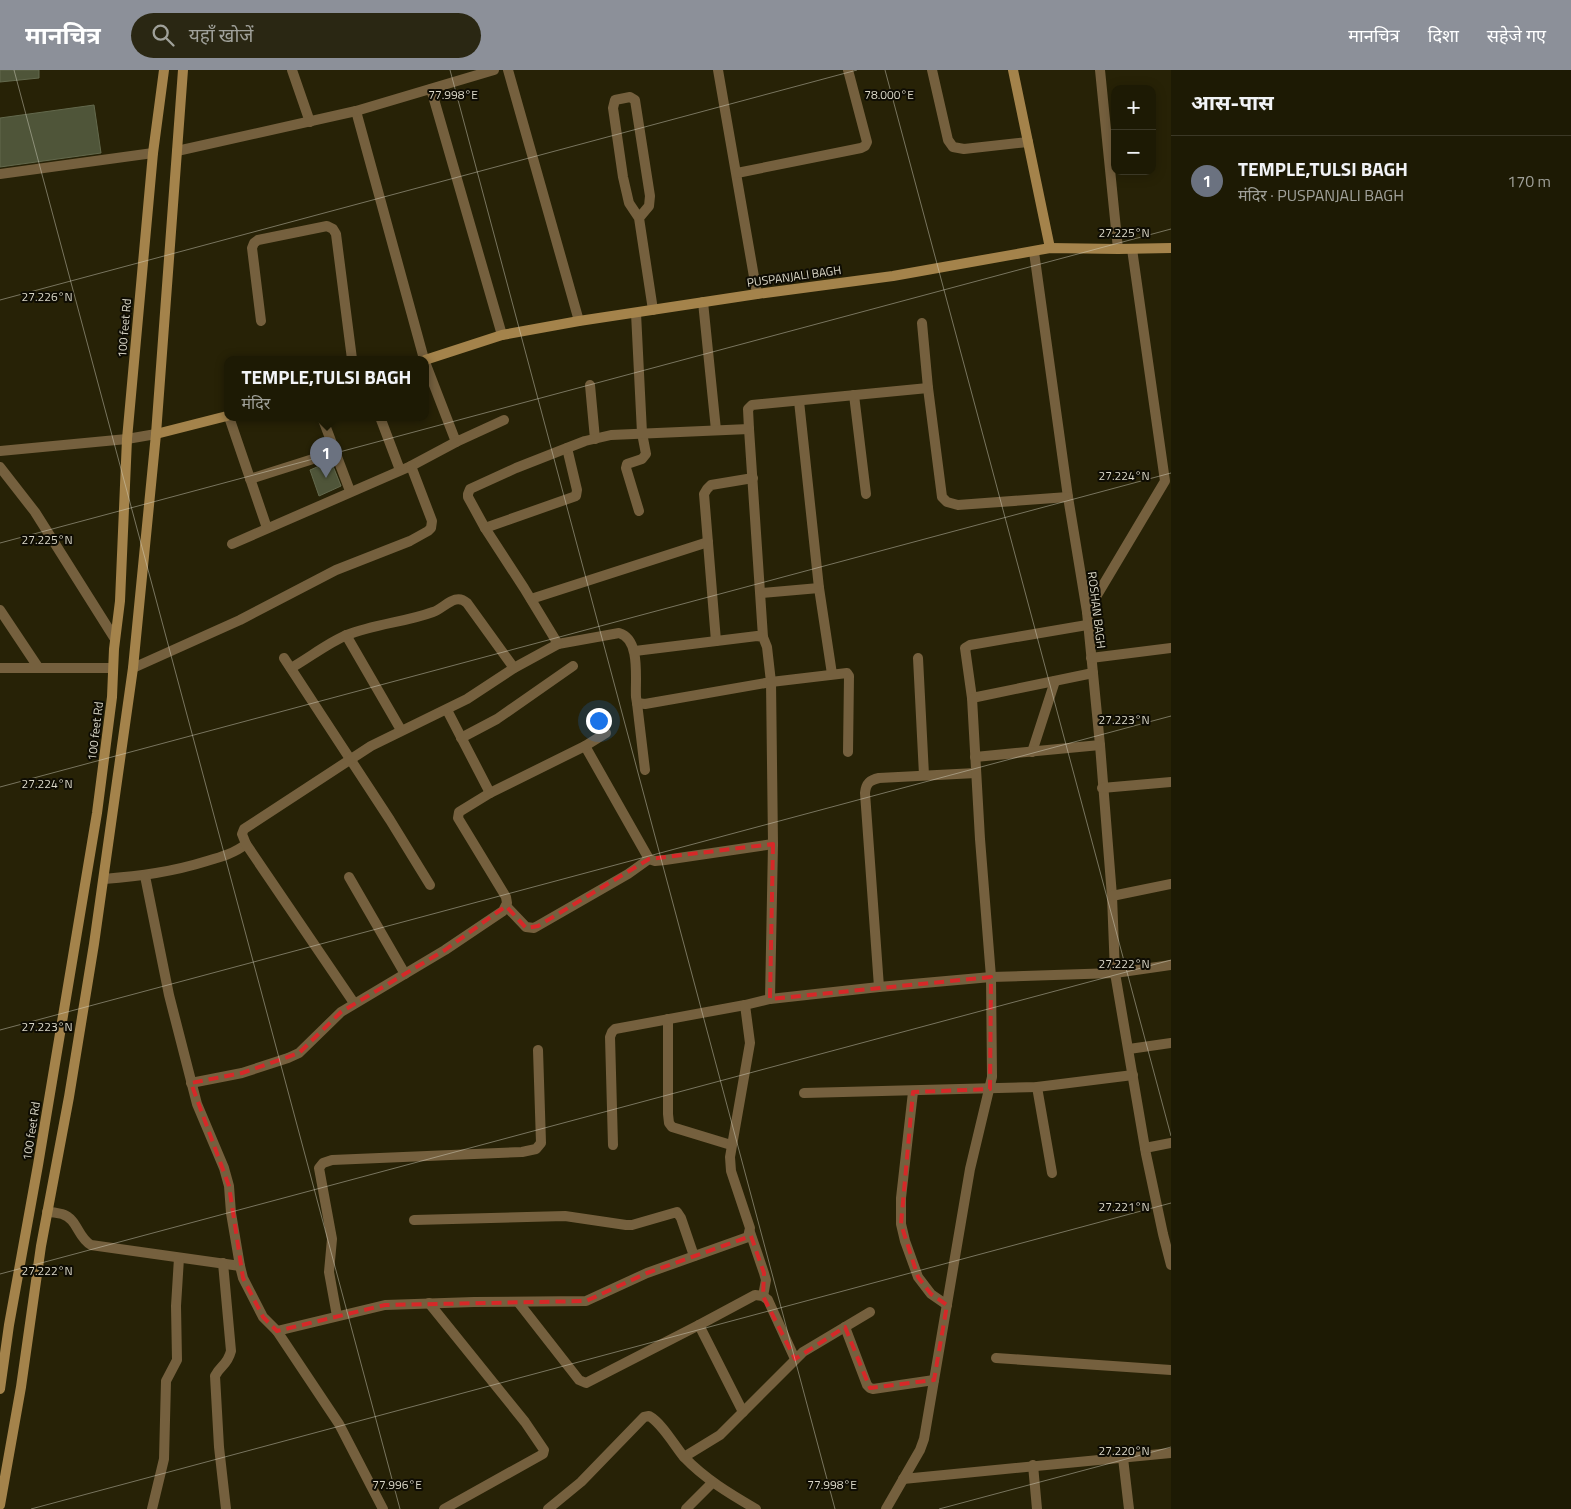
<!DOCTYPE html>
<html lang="hi">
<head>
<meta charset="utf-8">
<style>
  :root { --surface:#1d1a04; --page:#2a2713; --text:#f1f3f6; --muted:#a0a19a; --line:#3b3826; --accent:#8c9099 }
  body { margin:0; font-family:"Titillium Web","Noto Sans Devanagari",sans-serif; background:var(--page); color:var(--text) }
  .controls { position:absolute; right:15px; top:15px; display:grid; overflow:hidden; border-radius:10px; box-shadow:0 2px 12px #0003 }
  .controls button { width:45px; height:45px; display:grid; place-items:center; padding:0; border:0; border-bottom:1px solid var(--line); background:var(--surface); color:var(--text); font:25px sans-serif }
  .you { position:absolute; left:598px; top:650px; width:18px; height:18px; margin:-12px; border:4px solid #fff; border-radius:50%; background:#1a73e8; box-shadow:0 0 0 8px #1a73e833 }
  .badge { display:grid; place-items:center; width:32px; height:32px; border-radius:50%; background:var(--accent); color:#fff; font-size:16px; font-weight:700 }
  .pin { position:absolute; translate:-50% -41px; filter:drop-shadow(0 1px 2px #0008) }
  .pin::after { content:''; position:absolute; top:26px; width:18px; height:15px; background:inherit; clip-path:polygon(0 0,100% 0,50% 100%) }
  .popup { position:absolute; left:224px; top:286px; width:205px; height:65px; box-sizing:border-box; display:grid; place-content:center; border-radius:10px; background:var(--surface); filter:drop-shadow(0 1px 4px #0005); font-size:16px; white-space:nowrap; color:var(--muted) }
  .popup b { font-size:19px; color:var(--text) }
  .popup::after { content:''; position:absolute; left:50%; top:100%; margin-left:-10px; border:10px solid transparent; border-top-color:var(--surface) }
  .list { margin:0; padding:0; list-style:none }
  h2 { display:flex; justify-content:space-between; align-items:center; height:65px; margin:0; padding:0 20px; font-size:21px }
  h2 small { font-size:16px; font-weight:400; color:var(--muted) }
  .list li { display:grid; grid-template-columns:32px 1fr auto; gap:15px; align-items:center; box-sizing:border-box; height:90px; padding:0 20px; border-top:1px solid var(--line) }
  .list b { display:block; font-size:19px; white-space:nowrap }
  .list p { margin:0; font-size:16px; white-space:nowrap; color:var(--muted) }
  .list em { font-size:16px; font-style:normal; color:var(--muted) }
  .icon { flex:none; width:28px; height:28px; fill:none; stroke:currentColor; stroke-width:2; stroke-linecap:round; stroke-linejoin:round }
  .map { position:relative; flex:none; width:1171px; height:1439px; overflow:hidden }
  header { display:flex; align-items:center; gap:30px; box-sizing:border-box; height:70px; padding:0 25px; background:var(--accent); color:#fff }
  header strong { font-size:24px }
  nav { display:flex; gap:28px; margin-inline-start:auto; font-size:18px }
  .search { width:350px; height:45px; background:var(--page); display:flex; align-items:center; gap:12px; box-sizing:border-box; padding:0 18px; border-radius:28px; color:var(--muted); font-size:19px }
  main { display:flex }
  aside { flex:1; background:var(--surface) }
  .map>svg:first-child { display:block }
</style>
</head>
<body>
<header>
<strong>मानचित्र</strong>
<div class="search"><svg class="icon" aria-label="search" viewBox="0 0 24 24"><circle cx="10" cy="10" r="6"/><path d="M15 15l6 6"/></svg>यहाँ खोजें</div>
<nav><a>मानचित्र</a><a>दिशा</a><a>सहेजे गए</a></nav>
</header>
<main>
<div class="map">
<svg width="1171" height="1439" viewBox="0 0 1171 1439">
  <rect width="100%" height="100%" fill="#272206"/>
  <g fill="#4f5539" stroke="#63694d">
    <path d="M0,0H39V8L0,12Z"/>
    <path d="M94,35L101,83L0,97V48Z"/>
    <path d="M331,391L341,416L319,426L310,400Z"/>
  </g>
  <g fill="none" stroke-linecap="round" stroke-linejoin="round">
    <g stroke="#75603e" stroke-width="10">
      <path d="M292,0L310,52"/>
      <path d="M508,0L579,251"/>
      <path d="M718,0L757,224"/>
      <path d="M932,0L948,70L953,77L964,79L1028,72"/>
      <path d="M1100,0L1118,179"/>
      <path d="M431,19L502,265"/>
      <path d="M356,41L424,289"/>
      <path d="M177,81L356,41L494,0"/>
      <path d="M737,103L861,78L865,76L867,72L848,0"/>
      <path d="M0,104L153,83"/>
      <path d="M639,148L649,136L650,126L635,30L630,27L615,30L613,38L623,107L629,133L639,148L653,240"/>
      <path d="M1034,182L1068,427L1087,542L1100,675L1112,826L1115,903L1146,1084L1163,1164L1171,1195"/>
      <path d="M703,232L716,360"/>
      <path d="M636,243L642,363L646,384L642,389L627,394L626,398L639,441"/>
      <path d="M261,251L252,178L254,173L258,170L327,156L333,159L336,164L352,289"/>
      <path d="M425,292L456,372L504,350"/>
      <path d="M590,315L595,369"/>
      <path d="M928,318L942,427L947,432L958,435L1068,427"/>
      <path d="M854,325L866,424"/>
      <path d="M229,347L267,458"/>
      <path d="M322,347L350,421"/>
      <path d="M380,347L400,400"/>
      <path d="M749,359L763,567"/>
      <path d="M0,381L127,369L156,364"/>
      <path d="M0,397L35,442L115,569"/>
      <path d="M250,409L335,382"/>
      <path d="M485,458L576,426L577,420L567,378"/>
      <path d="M232,474L411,396L456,372"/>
      <path d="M819,518L832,604"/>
      <path d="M761,523L819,518L799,331"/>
      <path d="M531,529L708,472"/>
      <path d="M0,540L38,597"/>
      <path d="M1087,542L1165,411L1132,179"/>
      <path d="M1087,555L970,575L965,578L972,628L1093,603"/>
      <path d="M346,565L401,660"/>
      <path d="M716,571L704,424L707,419L711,415L753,408"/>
      <path d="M635,581L757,566L763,567L767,577L771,612L645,634L637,633L636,627C635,609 641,569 619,563L558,574L524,518L485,458L468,427V424L470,419L516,398L567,378L585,371L611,365L749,359L748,339L752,335L928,318L922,253"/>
      <path d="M284,588L390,750L430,815"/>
      <path d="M918,588L924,705"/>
      <path d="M1091,588L1171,578"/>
      <path d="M0,598H113"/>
      <path d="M133,598L240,550L336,500L410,471L428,461L431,458L432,451L411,396"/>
      <path d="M291,598C309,588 329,572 347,565C375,554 406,552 433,542C445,538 455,522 467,533L514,598"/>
      <path d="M637,633L645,700"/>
      <path d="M447,640L490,723"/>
      <path d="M461,668L497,649L573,596"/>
      <path d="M585,676L649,789L655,791L665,790L773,774"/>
      <path d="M1032,682L1055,611"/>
      <path d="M975,687L1100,675"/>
      <path d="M1102,718L1171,712"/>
      <path d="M349,807L405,904"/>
      <path d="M104,809C140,806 172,802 207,791C221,787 235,783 246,774"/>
      <path d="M1112,826L1171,814"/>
      <path d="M506,836L526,857L534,858L628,804L649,789"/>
      <path d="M879,917L865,723C866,713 870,710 879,708L976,703"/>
      <path d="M770,929L773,774L771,612L847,603L849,606L848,682"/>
      <path d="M354,933L246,774L242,764L244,759L371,676L467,629L514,598L558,574"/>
      <path d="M668,949V1044L669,1053L672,1057L731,1075"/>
      <path d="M1129,979L1171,973"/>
      <path d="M191,1013L242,1003L288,988L299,983L341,942L445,880L503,841L507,833L506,827L458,748L459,742L490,723L585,676L606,663"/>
      <path d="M1037,1017L1052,1103"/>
      <path d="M913,1022L901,1128V1154L905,1171L918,1207L931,1224L947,1235"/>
      <path d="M804,1023L1037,1017L1133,1005"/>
      <path d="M613,1075L610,967L612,962L615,959L745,935"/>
      <path d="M1145,1078L1171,1073"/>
      <path d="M47,1142C52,1142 58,1143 62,1144C78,1149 77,1167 91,1175L240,1196L231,1143L229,1116L224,1098L197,1034L169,925L145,806"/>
      <path d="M414,1150L565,1146L626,1155H632L677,1142L681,1148L694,1186"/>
      <path d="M750,1162L764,1203L766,1210L763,1226"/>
      <path d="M223,1193L231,1281C227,1296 221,1294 215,1306L219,1377L226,1439"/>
      <path d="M240,1196L243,1208L263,1247L277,1261"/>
      <path d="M518,1232L579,1310L586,1313L699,1255"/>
      <path d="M429,1233L525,1352L544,1380L543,1384L444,1439"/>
      <path d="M337,1246L329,1202L332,1169L319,1098L323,1093L332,1090L522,1082L536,1079L541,1073L538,980"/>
      <path d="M845,1257L867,1315L870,1318L873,1319L934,1310"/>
      <path d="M996,1288L1171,1300"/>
      <path d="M743,1342L699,1255L755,1225L763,1226L768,1230L795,1289"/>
      <path d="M684,1387L720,1365L803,1282L870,1242"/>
      <path d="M1123,1388L1129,1439"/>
      <path d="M1033,1395L1037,1439"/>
      <path d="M903,1409L1171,1383"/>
      <path d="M152,1439L164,1389L166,1311L177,1290L176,1236L179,1188"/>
      <path d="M383,1439L339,1354L277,1261L385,1235L474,1232L586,1231L647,1203L748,1167L750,1158L731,1101L730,1087L750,973L745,935L770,929L879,917L991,907L1115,903L1171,895"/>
      <path d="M548,1439L581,1412L644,1347L649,1346C662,1353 674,1375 684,1387C705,1409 730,1424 756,1439"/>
      <path d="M686,1439L712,1413"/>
      <path d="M886,1439L920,1380L924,1369L970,1099L992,1007L991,907L980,769L972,628"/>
    </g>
    <g stroke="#a4834b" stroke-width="10">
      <path d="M1013,0L1050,178"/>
      <path d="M425,290L502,265L579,251L757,224L893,206L1050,178L1118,179L1171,178"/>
      <path d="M156,364L227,346"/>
      <path d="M0,1319L9,1255L38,1095L97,743L112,627L114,579L120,531L127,369L153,83L164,0"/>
      <path d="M0,1435L21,1317L41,1176L69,1027L94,874L133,598L156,364L183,0"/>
    </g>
  </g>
  <path fill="none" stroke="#d62828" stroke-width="4" stroke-dasharray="10 6" stroke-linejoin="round" d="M773,774L770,929L991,907L990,1019L913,1022L901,1154L918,1207L931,1224L947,1235L934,1310L870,1318L845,1257L795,1289L763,1226L764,1203L751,1166L647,1203L586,1231L385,1235L277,1261L263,1247L243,1208L229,1116L191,1013L242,1003L299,983L341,942L445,880L506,836L526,858L538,856L649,789Z"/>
  <path fill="none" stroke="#dcd9c9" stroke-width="1" stroke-opacity="0.45" d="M14,0L400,1439M450,0L835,1439M885,0L1171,1066M0,230L857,0M0,473L1171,159M0,717L1171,403M0,960L1171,646M0,1204L1171,890M31,1439L1171,1133M939,1439L1171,1377"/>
  <g text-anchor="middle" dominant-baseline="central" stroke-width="4" stroke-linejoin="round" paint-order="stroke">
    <g font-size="12" fill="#dcd9c9" stroke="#0e0c03">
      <text transform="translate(794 206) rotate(-8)">PUSPANJALI BAGH</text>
      <text transform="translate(124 258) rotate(-85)">100 feet Rd</text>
      <text transform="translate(1097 540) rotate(83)">ROSHAN BAGH</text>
      <text transform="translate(95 661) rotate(-83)">100 feet Rd</text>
      <text transform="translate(31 1061) rotate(-81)">100 feet Rd</text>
    </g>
  </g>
  <g font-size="12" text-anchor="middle" fill="#dcd9c9" stroke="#0e0c03" stroke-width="4" stroke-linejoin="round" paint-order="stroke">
    <text x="453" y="29">77.998°E</text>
    <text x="889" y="29">78.000°E</text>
    <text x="1124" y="167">27.225°N</text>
    <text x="47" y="231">27.226°N</text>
    <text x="1124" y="410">27.224°N</text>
    <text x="47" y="474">27.225°N</text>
    <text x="1124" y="654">27.223°N</text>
    <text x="47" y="718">27.224°N</text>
    <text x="1124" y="898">27.222°N</text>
    <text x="47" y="961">27.223°N</text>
    <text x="1124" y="1141">27.221°N</text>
    <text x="47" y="1205">27.222°N</text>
    <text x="1124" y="1385">27.220°N</text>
    <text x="397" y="1419">77.996°E</text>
    <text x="832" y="1419">77.998°E</text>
  </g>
</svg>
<div class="controls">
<button>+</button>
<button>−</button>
</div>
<div class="you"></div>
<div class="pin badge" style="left:326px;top:408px;background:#6b7280">1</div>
<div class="popup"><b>TEMPLE,TULSI BAGH</b>मंदिर</div>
</div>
<aside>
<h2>आस-पास<small></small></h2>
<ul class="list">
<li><span class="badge" style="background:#6b7280">1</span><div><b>TEMPLE,TULSI BAGH</b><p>मंदिर · PUSPANJALI BAGH</p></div><em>170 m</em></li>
</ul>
</aside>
</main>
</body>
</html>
